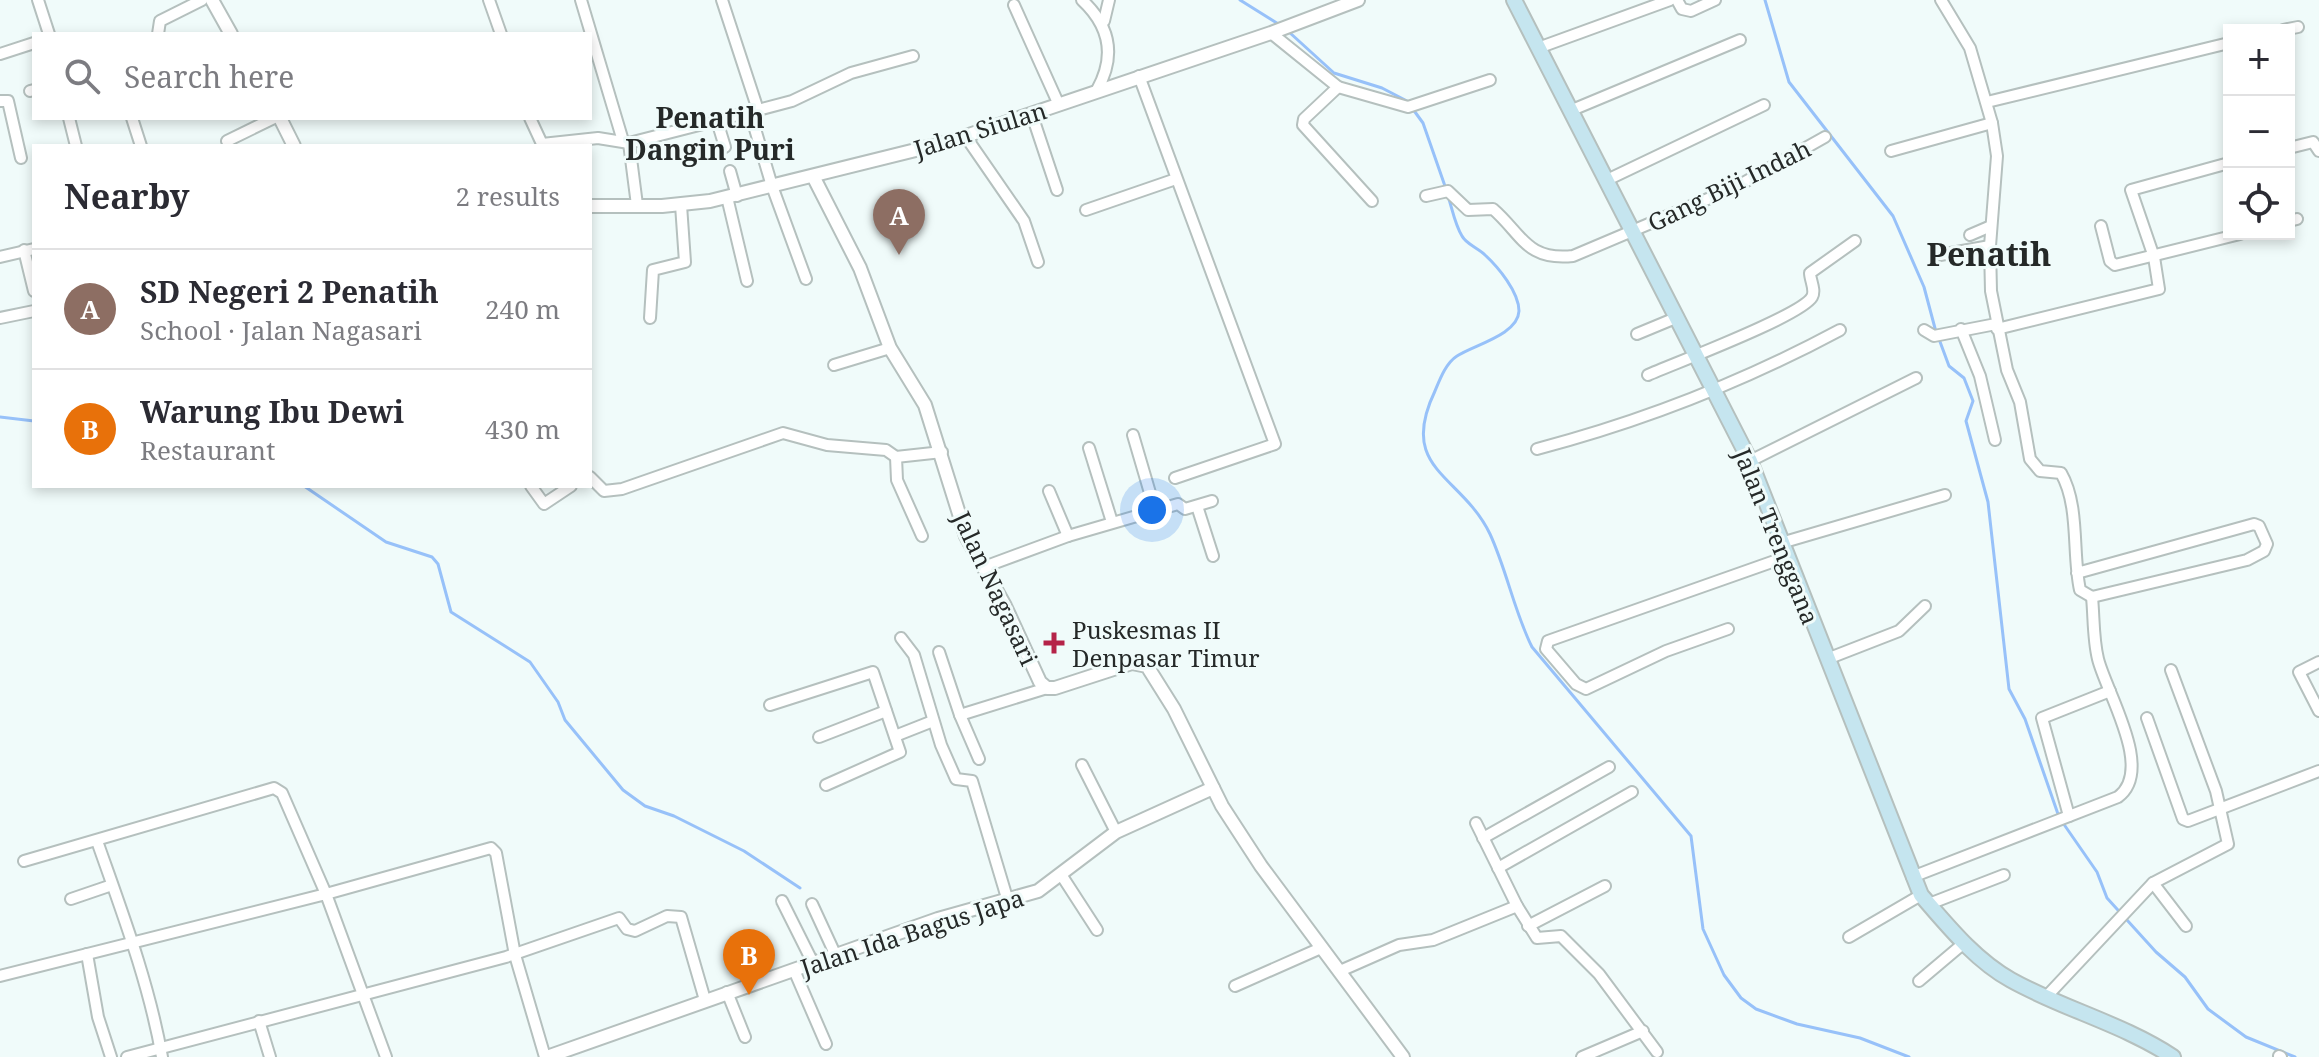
<!DOCTYPE html>
<html lang="en">
<head>
<meta charset="utf-8">
<style>
  :root { --surface:#fff; --page:#f7f7f7; --text:#2b2b33; --muted:#7c7c81; --line:#e1e1e2; --accent:#b52348 }
  body { margin:0; font-family:"Noto Serif",serif; background:var(--page); color:var(--text) }
  .controls { position:absolute; right:24px; top:24px; display:grid; overflow:hidden; border-radius:0px; box-shadow:0 4px 12px #0003 }
  .controls button { width:72px; height:72px; display:grid; place-items:center; padding:0; border:0; border-bottom:2px solid var(--line); background:var(--surface); color:var(--text); font:40px sans-serif }
  .you { position:absolute; left:1152px; top:510px; width:28px; height:28px; margin:-20px; border:6px solid #fff; border-radius:50%; background:#1a73e8; box-shadow:0 0 0 12px #1a73e833 }
  .badge { display:grid; place-items:center; width:52px; height:52px; border-radius:50%; background:var(--accent); color:#fff; font-size:26px; font-weight:700 }
  .pin { position:absolute; translate:-50% -66px; filter:drop-shadow(0 2px 4px #0008) }
  .pin::after { content:''; position:absolute; top:42px; width:28px; height:24px; background:inherit; clip-path:polygon(0 0,100% 0,50% 100%) }
  .list { margin:0; padding:0; list-style:none }
  h2 { display:flex; justify-content:space-between; align-items:center; height:104px; margin:0; padding:0 32px; font-size:34px }
  h2 small { font-size:26px; font-weight:400; color:var(--muted) }
  .list li { display:grid; grid-template-columns:52px 1fr auto; gap:24px; align-items:center; box-sizing:border-box; height:120px; padding:0 32px; border-top:2px solid var(--line) }
  .list b { display:block; font-size:30px; white-space:nowrap }
  .list p { margin:0; font-size:26px; white-space:nowrap; color:var(--muted) }
  .list em { font-size:26px; font-style:normal; color:var(--muted) }
  .icon { flex:none; width:44px; height:44px; fill:none; stroke:currentColor; stroke-width:2; stroke-linecap:round; stroke-linejoin:round }
  .map { position:relative; flex:none; width:2319px; height:1057px; overflow:hidden }
  .search { position:absolute; background:var(--surface); box-shadow:0 4px 12px #0003; left:32px; top:32px; width:560px; height:88px; display:flex; align-items:center; gap:20px; box-sizing:border-box; padding:0 28px; border-radius:0px; color:var(--muted); font-size:30px }
  .panel { position:absolute; background:var(--surface); box-shadow:0 4px 12px #0003; left:32px; top:144px; width:560px; height:344px; border-radius:0px }
  .map>svg:first-child { display:block }
</style>
</head>
<body>
<div class="map">
<svg width="2319" height="1057" viewBox="0 0 2319 1057">
  <rect width="100%" height="100%" fill="#f0fbfa"/>
  <g fill="none" stroke-linecap="round" stroke-linejoin="round">
    <g stroke="#97c1f9" stroke-width="3">
      <path d="M1240,0L1280,25"/>
      <path d="M1765,0L1789,82L1893,216L1924,287L1936,332"/>
      <path d="M1289,32L1334,73L1382,88L1407,101L1423,123L1446,189"/>
      <path d="M1448,196C1452,208 1455,225 1462,236C1466,244 1478,248 1485,255C1498,267 1519,292 1519,311C1518,335 1473,345 1457,356C1446,363 1440,379 1435,391C1397,470 1461,474 1490,534C1507,571 1514,611 1532,647L1691,836L1703,929L1724,975L1741,998L1756,1009L1797,1024L1860,1038L1909,1057"/>
      <path d="M1939,339L1949,366L1964,378L1973,401L1966,421L1988,502L2009,689L2025,719L2059,817"/>
      <path d="M0,417L34,421"/>
      <path d="M304,486L386,542L432,557L438,564L451,612L530,662L558,702L565,720L623,790L645,806L674,816L744,851L800,888"/>
      <path d="M2063,823L2097,872L2107,898L2156,952L2185,977L2208,1009L2246,1037L2295,1057"/>
    </g>
    <defs>
      <g id="minor">
        <path d="M38,0L49,34"/>
        <path d="M489,0L501,34"/>
        <path d="M581,0L623,141"/>
        <path d="M722,0L758,110L750,112L772,186L806,279"/>
        <path d="M1082,0C1110,26 1116,56 1097,90"/>
        <path d="M1677,0L1682,9L1691,11L1715,0"/>
        <path d="M1941,0L1970,48L1992,123L1997,156L1990,246L1991,291L2007,370L2020,402L2030,459L2040,471L2061,473C2080,506 2072,554 2080,590L2092,597L2247,560L2264,551L2267,544L2259,526L2254,524L2077,573"/>
        <path d="M1014,5L1059,105"/>
        <path d="M1104,21L1109,0"/>
        <path d="M2283,30L2298,27"/>
        <path d="M1271,33L1338,87L1304,119L1303,125L1372,201"/>
        <path d="M158,34L160,21L202,0"/>
        <path d="M1538,48L1670,0"/>
        <path d="M0,54L34,43"/>
        <path d="M1139,76L1275,444L1175,478"/>
        <path d="M1338,87L1408,107L1490,80"/>
        <path d="M30,91L34,90"/>
        <path d="M0,101H8L21,158"/>
        <path d="M1987,102L2229,43"/>
        <path d="M758,110L792,101L851,73L913,56"/>
        <path d="M1572,110L1740,40"/>
        <path d="M1032,115L1057,190"/>
        <path d="M69,118L76,146"/>
        <path d="M132,118L141,146"/>
        <path d="M530,118L543,146"/>
        <path d="M717,121L725,147"/>
        <path d="M966,137L1024,221L1038,262"/>
        <path d="M227,141L274,118"/>
        <path d="M629,143L637,205"/>
        <path d="M542,144L598,138L629,143L750,112"/>
        <path d="M2289,148L2313,142L2319,151"/>
        <path d="M1891,151L1992,123"/>
        <path d="M730,171L737,196"/>
        <path d="M1609,179L1764,105"/>
        <path d="M1426,196L1448,191L1468,210L1493,209C1522,234 1526,261 1573,256L1736,187L1825,137"/>
        <path d="M727,197L747,281"/>
        <path d="M1086,210L1176,179"/>
        <path d="M2289,221L2297,219"/>
        <path d="M2101,226L2110,261L2115,265L2240,234"/>
        <path d="M1970,235L1991,226"/>
        <path d="M24,250L34,291"/>
        <path d="M1940,255L1990,246"/>
        <path d="M0,257L34,249"/>
        <path d="M0,318L34,311"/>
        <path d="M650,318L653,270L685,262L681,205"/>
        <path d="M1961,329L1980,376L1995,440"/>
        <path d="M1997,329L2159,289L2154,257L2131,190L2229,163"/>
        <path d="M1924,330L1934,336L1996,324"/>
        <path d="M1637,334L1678,317"/>
        <path d="M834,365L890,348"/>
        <path d="M1648,375C1675,363 1801,316 1812,297C1816,290 1810,280 1810,273L1855,241"/>
        <path d="M1133,435L1155,510"/>
        <path d="M1089,448L1112,522"/>
        <path d="M1537,449C1644,421 1743,382 1840,330"/>
        <path d="M1750,461L1916,378"/>
        <path d="M590,477L604,491L622,489L783,433L827,445L886,450L896,457"/>
        <path d="M531,486L544,504L571,486"/>
        <path d="M1049,491L1068,536"/>
        <path d="M1197,506L1213,556"/>
        <path d="M922,536L897,480L896,457L942,452"/>
        <path d="M1781,543L1945,495"/>
        <path d="M984,567L1068,536L1178,504L1185,509L1212,501"/>
        <path d="M1728,629L1666,651L1586,689L1576,684L1546,649L1548,641L1786,557"/>
        <path d="M901,638L914,655L941,745L956,779L972,781L1007,898"/>
        <path d="M939,652L960,715"/>
        <path d="M1827,659L1899,631L1925,606"/>
        <path d="M2319,662L2299,672L2319,711"/>
        <path d="M770,705L873,672L900,752L826,785"/>
        <path d="M2147,718L2183,819L2188,821L2319,771"/>
        <path d="M895,736L933,721"/>
        <path d="M819,737L886,711"/>
        <path d="M979,759L960,715L1047,688"/>
        <path d="M1082,765L1116,832"/>
        <path d="M2069,816L2042,718L2110,691"/>
        <path d="M1476,823L1517,906"/>
        <path d="M1483,838L1609,767"/>
        <path d="M97,841C122,912 149,983 162,1057"/>
        <path d="M24,861L274,788L282,793L326,894L491,848L496,853L515,955L545,1057"/>
        <path d="M1498,868L1632,792"/>
        <path d="M1062,876L1097,930"/>
        <path d="M1912,877L2118,797C2155,770 2106,692 2098,659C2093,639 2094,617 2092,597"/>
        <path d="M2153,883L2186,926"/>
        <path d="M71,899L112,885"/>
        <path d="M782,901L813,963"/>
        <path d="M812,904L836,956"/>
        <path d="M1929,904L2004,875"/>
        <path d="M1528,926L1605,886"/>
        <path d="M1849,937L1921,895"/>
        <path d="M87,954L98,1017L111,1057"/>
        <path d="M794,970L826,1044"/>
        <path d="M1340,971L1399,945L1433,940L1517,906L1537,938L1561,936L1599,974L1657,1052"/>
        <path d="M0,976L326,894L386,1057"/>
        <path d="M1919,981L1964,943"/>
        <path d="M1235,986L1321,948"/>
        <path d="M727,992L745,1037"/>
        <path d="M2046,997L2153,883L2228,844L2216,791L2171,670"/>
        <path d="M259,1021L270,1057"/>
        <path d="M2279,1056L2281,1057"/>
        <path d="M127,1057L506,957L619,918L627,929L635,931L667,916L681,917L705,1000"/>
        <path d="M1582,1057L1643,1031"/>
      </g>
      <g id="tertiary">
        <path d="M212,0L231,34"/>
        <path d="M280,118L294,146"/>
        <path d="M813,176L860,268L890,348L925,405L966,536L1005,606L1040,682L1047,688H1055L1132,663L1147,666L1174,709L1222,806L1261,866L1403,1057"/>
        <path d="M590,206H662L710,201L948,142L1271,33L1358,0"/>
        <path d="M547,1057L938,919L1038,891L1116,832L1213,788"/>
      </g>
      <path id="secondary" d="M1514,0L1750,461L1921,895C1947,925 1975,960 2011,980C2063,1009 2123,1024 2173,1057"/>
    </defs>
    <use href="#minor" stroke="#b5c0be" stroke-width="14"/>
    <use href="#tertiary" stroke="#b5c0be" stroke-width="16"/>
    <use href="#secondary" stroke="#b5c0be" stroke-width="18"/>
    <use href="#minor" stroke="#fff" stroke-width="10"/>
    <use href="#tertiary" stroke="#fff" stroke-width="12"/>
    <use href="#secondary" stroke="#c5e5ef" stroke-width="14"/>
  </g>
  <path fill="#b52348" stroke="#f0fbfa" stroke-width="3" d="M1050 631h8v8h8v8h-8v8h-8v-8h-8v-8h8z"/>
  <g text-anchor="middle" dominant-baseline="central" stroke-width="6" stroke-linejoin="round" paint-order="stroke">
    <g font-size="24" fill="#252928" stroke="#f0fbfa">
      <text transform="translate(980 129) rotate(-17)">Jalan Siulan</text>
      <text transform="translate(1729 185) rotate(-26)">Gang Biji Indah</text>
      <text transform="translate(1777 536) rotate(68)">Jalan Trenggana</text>
      <text transform="translate(996 588) rotate(65)">Jalan Nagasari</text>
      <text transform="translate(912 932) rotate(-18)">Jalan Ida Bagus Japa</text>
    </g>
    <g font-size="24" fill="#252928" stroke="#f0fbfa" text-anchor="start">
      <text x="1072" y="629">Puskesmas II<tspan x="1072" dy="28">Denpasar Timur</tspan></text>
    </g>
    <g font-size="28" font-weight="bold" fill="#252928" stroke="#f0fbfa">
      <text x="710" y="117">Penatih<tspan x="710" dy="32">Dangin Puri</tspan></text>
    </g>
    <g font-size="32" font-weight="bold" fill="#252928" stroke="#f0fbfa">
      <text x="1989" y="253">Penatih</text>
    </g>
  </g>
</svg>
<div class="controls">
<button>+</button>
<button>−</button>
<button><svg class="icon" aria-label="locate" viewBox="0 0 24 24"><circle cx="12" cy="12" r="6"/><path d="M12 2v4M12 18v4M2 12h4M18 12h4"/></svg></button>
</div>
<div class="you"></div>
<div class="pin badge" style="left:899px;top:255px;background:#8d6e63">A</div>
<div class="pin badge" style="left:749px;top:995px;background:#e8710a">B</div>
<div class="search"><svg class="icon" aria-label="search" viewBox="0 0 24 24"><circle cx="10" cy="10" r="6"/><path d="M15 15l6 6"/></svg>Search here</div>
<section class="panel">
<h2>Nearby<small>2 results</small></h2>
<ul class="list">
<li><span class="badge" style="background:#8d6e63">A</span><div><b>SD Negeri 2 Penatih</b><p>School · Jalan Nagasari</p></div><em>240 m</em></li>
<li><span class="badge" style="background:#e8710a">B</span><div><b>Warung Ibu Dewi</b><p>Restaurant</p></div><em>430 m</em></li>
</ul>
</section>
</div>
</body>
</html>
